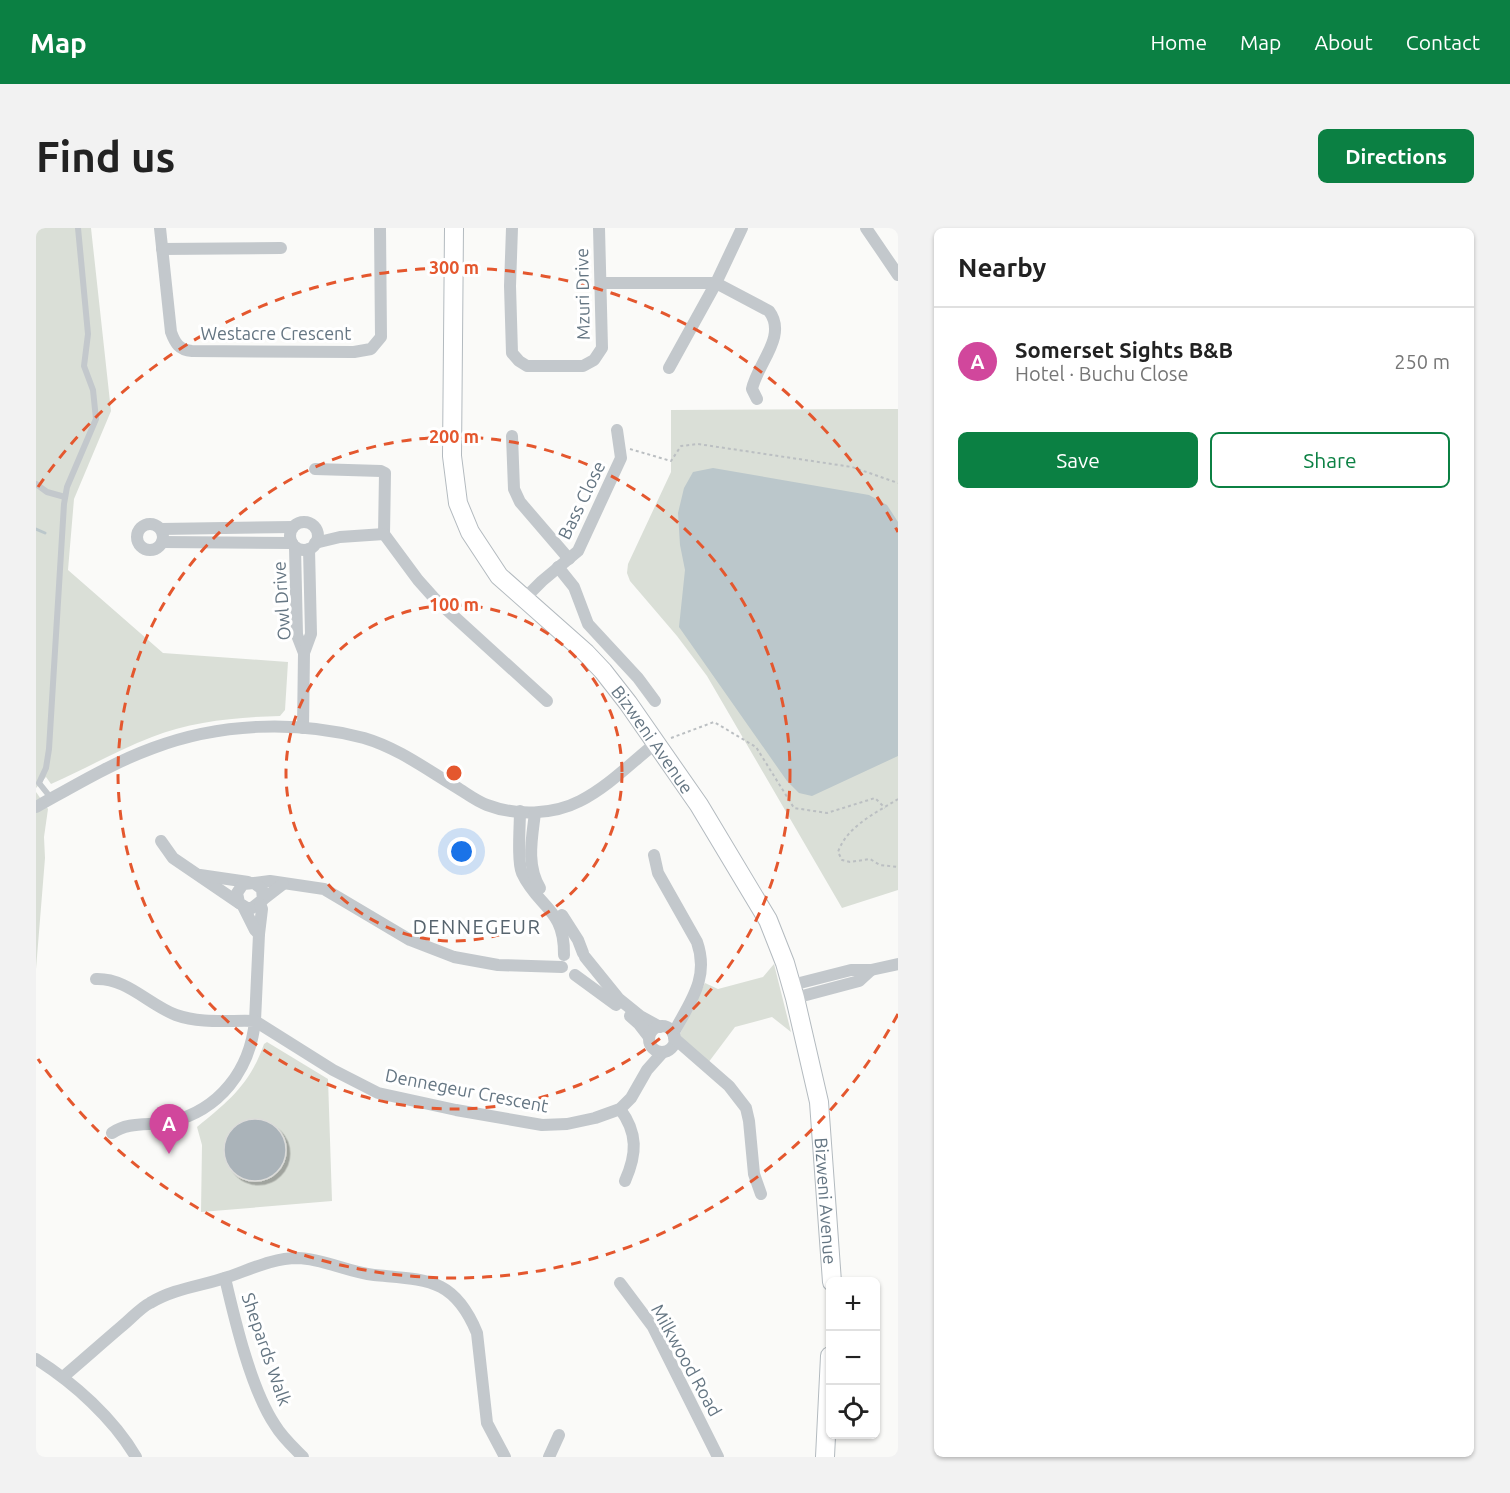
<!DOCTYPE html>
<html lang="en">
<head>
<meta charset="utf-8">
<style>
  :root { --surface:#fff; --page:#f2f2f2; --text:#222; --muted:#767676; --line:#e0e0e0; --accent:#0b8043 }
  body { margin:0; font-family:Ubuntu,sans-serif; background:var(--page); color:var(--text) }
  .controls { position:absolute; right:18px; bottom:18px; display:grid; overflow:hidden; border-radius:9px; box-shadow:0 2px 4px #0004 }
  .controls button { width:54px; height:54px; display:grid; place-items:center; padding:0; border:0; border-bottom:2px solid var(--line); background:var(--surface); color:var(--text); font:30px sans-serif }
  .you { position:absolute; left:426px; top:624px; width:21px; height:21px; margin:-15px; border:4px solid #fff; border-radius:50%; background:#1a73e8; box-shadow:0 0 0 9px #1a73e833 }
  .badge { display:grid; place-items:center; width:39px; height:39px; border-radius:50%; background:var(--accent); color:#fff; font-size:20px; font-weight:700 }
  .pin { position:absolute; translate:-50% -50px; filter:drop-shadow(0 2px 3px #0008) }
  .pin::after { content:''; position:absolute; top:32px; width:21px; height:18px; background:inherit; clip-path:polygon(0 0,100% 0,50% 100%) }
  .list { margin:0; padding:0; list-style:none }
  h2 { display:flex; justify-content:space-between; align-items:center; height:78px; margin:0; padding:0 24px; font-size:26px }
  h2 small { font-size:20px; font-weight:400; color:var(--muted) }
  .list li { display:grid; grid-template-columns:39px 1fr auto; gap:18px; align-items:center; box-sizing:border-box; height:108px; padding:0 24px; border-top:2px solid var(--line) }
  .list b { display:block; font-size:22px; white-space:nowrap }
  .list p { margin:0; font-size:20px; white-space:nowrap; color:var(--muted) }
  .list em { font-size:20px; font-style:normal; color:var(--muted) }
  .actions { display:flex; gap:12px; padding:18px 24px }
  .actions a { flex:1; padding:14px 0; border:2px solid var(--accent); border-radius:9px; text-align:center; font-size:21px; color:var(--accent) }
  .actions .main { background:var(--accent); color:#fff }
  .icon { flex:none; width:33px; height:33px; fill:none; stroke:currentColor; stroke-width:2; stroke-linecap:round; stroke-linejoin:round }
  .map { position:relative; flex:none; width:862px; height:1229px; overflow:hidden; border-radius:9px }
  header { display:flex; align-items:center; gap:36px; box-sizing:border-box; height:84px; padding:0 30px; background:var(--accent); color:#fff }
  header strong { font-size:28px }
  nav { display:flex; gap:33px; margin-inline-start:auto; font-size:21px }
  .intro { display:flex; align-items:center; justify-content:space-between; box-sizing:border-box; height:144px; padding:0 36px }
  h1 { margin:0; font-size:42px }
  .button { padding:15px 27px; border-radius:9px; background:var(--accent); color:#fff; font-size:21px; font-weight:700 }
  main { display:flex; gap:36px; padding:0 36px }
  aside { flex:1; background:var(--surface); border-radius:9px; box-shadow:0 2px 4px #0004 }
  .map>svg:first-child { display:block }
</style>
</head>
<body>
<header>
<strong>Map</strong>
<nav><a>Home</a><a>Map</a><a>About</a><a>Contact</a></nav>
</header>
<div class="intro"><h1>Find us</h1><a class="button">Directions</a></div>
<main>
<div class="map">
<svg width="862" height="1229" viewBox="0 0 862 1229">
  <defs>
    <filter id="shadow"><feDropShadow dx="3.5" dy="3.5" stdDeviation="0" flood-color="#0004"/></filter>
  </defs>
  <rect width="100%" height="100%" fill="#fafaf8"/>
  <g fill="#dadfd7">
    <path d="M0,0H55L75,183L38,271L32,342L127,425L252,434L249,482L244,488C201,489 156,493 116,509C82,522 49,541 15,556L10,549L0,560Z"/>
    <path d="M862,181V662L806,680L671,448L641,408L594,353L591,345L592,336L635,244V182Z"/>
    <path d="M0,564L12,581L8,609L9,630L0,741Z"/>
    <path d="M738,736L755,804L736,789L699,799L672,835L645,810L644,806L669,755L682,761L727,749Z"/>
    <path d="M231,814L292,851L296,973L165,984L166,917L161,899C193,873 214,856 228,816Z"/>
  </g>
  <path fill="#bbc7cb" d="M677,240L833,267L851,277L862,294V528L776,568L763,565L751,553L643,399L649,342L644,317L642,285L648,260L657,244Z"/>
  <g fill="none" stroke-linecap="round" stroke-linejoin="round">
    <path stroke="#bbc7cb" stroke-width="3" d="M0,301L9,305"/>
  </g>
  <circle fill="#aab3b9" stroke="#dcdcda" stroke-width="1.5" filter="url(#shadow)" cx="219" cy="922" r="31"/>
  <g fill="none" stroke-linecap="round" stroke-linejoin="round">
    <defs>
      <g id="secondary">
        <path id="s1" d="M418,0L416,228L422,275L434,304L463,348L550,425L567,443L592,475L663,577L732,692L749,735L759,770L783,874L796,1054"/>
        <path d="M789,1229L794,1128"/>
      </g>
    </defs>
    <use href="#secondary" stroke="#b3babf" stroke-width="20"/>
    <g stroke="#bbbfc2" stroke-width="2" stroke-dasharray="3 3" stroke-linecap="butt">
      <path d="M594,221L635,233L645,218L662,216L816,239L862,255"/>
      <path d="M635,510L678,494L720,519L758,580L791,585L839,570L849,580"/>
      <path d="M862,571C840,585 811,598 802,624L806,632L814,634L834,631L844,637L862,639"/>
    </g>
    <g stroke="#c3c8cc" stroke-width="6">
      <path d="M0,256L11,264L29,269"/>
      <path d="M15,570L3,555L10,540L13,521L28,276L31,259L60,191L57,162L48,138L52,106L42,0"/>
    </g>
    <g stroke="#c3c8cc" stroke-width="12">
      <path d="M124,0L135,104C139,115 143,122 156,123L318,124L335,121L345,109L344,0"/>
      <path d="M476,0L474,58L476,125L483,133L491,138H547L558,132L566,120L563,0"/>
      <path d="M830,0L862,47"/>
      <path d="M126,21L245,20"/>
      <path d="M565,55H680L733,83C752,108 721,136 716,161L721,171"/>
      <path d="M633,140L680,55L706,0"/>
      <path d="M476,208L478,261L484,274L533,331"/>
      <path d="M279,241L345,243L349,245L348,306"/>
      <circle cx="268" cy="308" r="14"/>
      <circle cx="114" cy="309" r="13"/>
      <path d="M125,301L257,299"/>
      <path d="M348,306L382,352L399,371L511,473"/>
      <path d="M126,314L256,315"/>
      <path d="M279,315L304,309L348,306"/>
      <path d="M259,319L261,407L268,425"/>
      <path d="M522,339L538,359L552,396L602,450L619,473"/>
      <path d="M488,371L506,353L542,323L585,230L581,202"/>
      <path d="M267,500L268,425L275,406L273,321"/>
      <path d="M0,579C38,558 76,535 117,520C183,495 260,492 328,510C362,520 390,541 420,559C430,565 440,573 451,577C480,588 517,587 544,573C572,559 596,534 620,515"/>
      <path d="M484,583C484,597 481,633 486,645C502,680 529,680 528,727"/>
      <path d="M499,585C496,610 490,637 504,660"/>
      <path d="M125,613L137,630L203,675"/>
      <path d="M618,627L622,645L661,714C674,751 653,775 637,806"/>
      <path d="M164,647L212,654"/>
      <path d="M218,655L234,653L288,661L374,712L418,729L462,737L526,739"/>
      <path d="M227,672L226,661L218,655L207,656L201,665L203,675L211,680H216L247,656"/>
      <path d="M224,676L226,681L223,706L219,793L297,842L342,865L420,882L506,897L531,896L559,890L584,881L595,870L611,842L627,824"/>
      <path d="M207,678L219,702L223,706"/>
      <path d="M526,687L542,712L547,725"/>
      <path d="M549,729L583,771L604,788L624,799"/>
      <path d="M539,747L580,777"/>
      <path d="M60,751C91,750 113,777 140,787C165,796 194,792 219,793C214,842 184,882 134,894C114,898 93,893 76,905"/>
      <path d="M756,757L815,742H835L862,736"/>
      <path d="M759,770L823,753L835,742"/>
      <path d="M594,788L603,796L613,809"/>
      <circle cx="626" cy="811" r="13"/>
      <path d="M638,810L693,858L710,880L713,893L718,946L725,966"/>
      <path d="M584,881C602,905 601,926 589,953"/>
      <path d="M189,1050C199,1093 215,1161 239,1197C246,1209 257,1219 267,1229"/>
      <path d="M584,1055L617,1099L682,1229"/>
      <path d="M0,1131C38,1155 77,1190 100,1229"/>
      <path d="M27,1149C47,1132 66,1115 86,1098C95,1091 104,1080 114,1075C139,1060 166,1058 192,1049C215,1041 237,1030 262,1030C288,1031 312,1044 338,1047C390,1052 418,1049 441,1105L451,1195L469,1229"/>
      <path d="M513,1229L523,1207"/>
    </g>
    <use href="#secondary" stroke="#fff" stroke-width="18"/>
  </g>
  <g fill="none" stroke="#e4572e" stroke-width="3" stroke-dasharray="10 8">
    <circle cx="418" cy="545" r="168"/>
    <circle cx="418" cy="545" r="336"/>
    <path d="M862 786A505 505 0 0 1 2 831M2 259A505 505 0 0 1 862 304"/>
  </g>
  <g text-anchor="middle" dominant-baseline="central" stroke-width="6" stroke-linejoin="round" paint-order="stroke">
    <g font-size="18" fill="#657683" stroke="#fff">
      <text transform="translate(546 66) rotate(-91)">Mzuri Drive</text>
      <text x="240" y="105">Westacre Crescent</text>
      <text transform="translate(545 272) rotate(-64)">Bass Close</text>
      <text transform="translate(245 373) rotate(-94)">Owl Drive</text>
      <text stroke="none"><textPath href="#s1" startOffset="585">Bizweni Avenue</textPath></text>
      <text transform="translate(431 862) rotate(11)">Dennegeur Crescent</text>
      <text stroke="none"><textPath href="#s1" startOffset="1088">Bizweni Avenue</textPath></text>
      <text transform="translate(231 1121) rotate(71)">Shepards Walk</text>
      <text transform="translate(651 1132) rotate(61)">Milkwood Road</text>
    </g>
    <g font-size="20" letter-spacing="1.5" fill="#57646e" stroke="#fff">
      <text x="441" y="698">DENNEGEUR</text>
    </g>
  </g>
  <circle cx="418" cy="545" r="9" fill="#e4572e" stroke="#fff" stroke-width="3"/>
  <g font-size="18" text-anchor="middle" font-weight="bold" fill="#e4572e" stroke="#fff" stroke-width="6" stroke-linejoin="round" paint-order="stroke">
    <text x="418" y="46">300 m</text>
    <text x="418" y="215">200 m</text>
    <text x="418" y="383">100 m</text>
  </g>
</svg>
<div class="controls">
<button>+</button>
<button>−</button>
<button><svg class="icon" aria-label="locate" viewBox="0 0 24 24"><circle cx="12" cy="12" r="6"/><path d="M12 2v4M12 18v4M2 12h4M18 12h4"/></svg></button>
</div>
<div class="you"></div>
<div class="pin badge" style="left:133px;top:926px;background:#d1479c">A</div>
</div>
<aside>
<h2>Nearby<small></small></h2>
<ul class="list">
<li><span class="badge" style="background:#d1479c">A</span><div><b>Somerset Sights B&amp;B</b><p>Hotel · Buchu Close</p></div><em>250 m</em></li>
</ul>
<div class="actions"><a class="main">Save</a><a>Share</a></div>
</aside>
</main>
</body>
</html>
